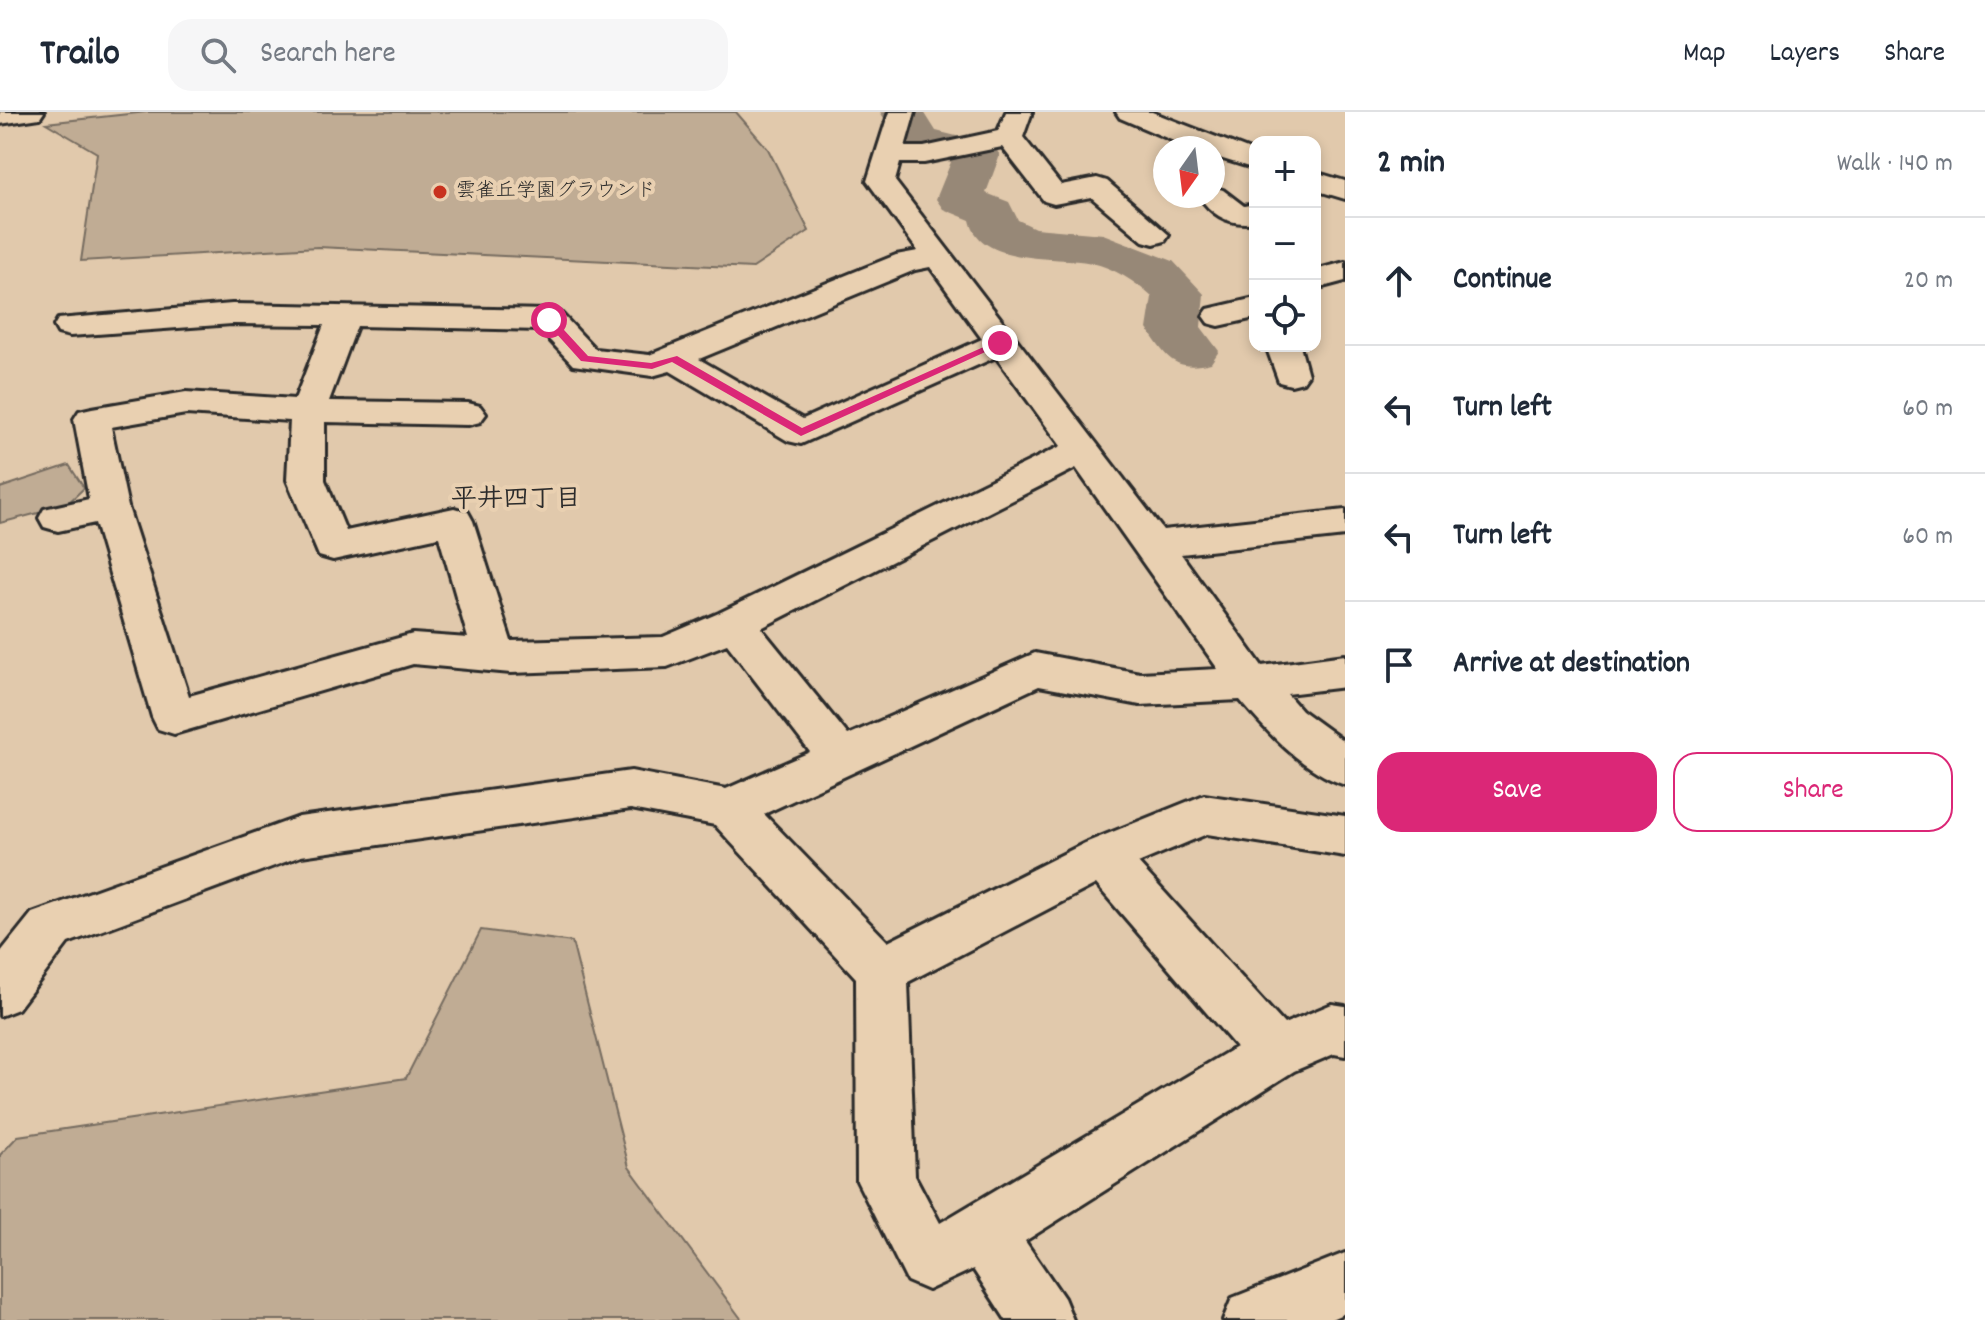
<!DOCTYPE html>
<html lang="en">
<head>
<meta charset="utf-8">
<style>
  :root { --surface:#fff; --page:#f6f6f7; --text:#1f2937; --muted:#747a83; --line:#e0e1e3; --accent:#db2777 }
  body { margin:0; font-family:Dekko,"Klee One",sans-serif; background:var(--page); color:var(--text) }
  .controls { position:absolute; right:24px; top:24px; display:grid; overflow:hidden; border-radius:16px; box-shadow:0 4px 12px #0003 }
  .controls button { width:72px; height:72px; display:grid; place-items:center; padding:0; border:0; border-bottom:2px solid var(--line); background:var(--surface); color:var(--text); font:40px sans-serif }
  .compass { position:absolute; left:1153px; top:24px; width:72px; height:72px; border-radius:50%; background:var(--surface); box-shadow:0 4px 12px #0003; rotate:194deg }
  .stop { position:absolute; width:24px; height:24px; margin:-18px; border:6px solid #db2777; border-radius:50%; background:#fff }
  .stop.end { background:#db2777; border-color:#fff; box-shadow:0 2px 8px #0008 }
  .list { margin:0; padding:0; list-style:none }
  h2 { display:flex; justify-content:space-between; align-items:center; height:104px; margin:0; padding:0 32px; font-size:34px }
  h2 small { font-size:26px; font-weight:400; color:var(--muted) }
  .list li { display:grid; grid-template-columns:52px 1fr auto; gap:24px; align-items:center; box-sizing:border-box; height:128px; padding:0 32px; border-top:2px solid var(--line) }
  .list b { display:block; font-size:30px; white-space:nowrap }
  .list em { font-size:26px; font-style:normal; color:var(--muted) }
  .actions { display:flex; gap:16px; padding:24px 32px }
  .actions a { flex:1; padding:18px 0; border:2px solid var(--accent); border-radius:24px; text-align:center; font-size:28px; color:var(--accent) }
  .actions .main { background:var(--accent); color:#fff }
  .icon { flex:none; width:44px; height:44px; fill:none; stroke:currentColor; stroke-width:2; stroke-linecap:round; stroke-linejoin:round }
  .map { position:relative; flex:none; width:1345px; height:1208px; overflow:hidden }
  header { display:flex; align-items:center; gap:48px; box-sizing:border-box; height:112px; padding:0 40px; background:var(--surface); border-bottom:2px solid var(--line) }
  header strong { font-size:38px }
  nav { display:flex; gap:44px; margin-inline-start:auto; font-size:28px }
  .search { width:560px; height:72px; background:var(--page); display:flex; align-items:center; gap:20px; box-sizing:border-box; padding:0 28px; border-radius:24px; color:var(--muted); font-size:30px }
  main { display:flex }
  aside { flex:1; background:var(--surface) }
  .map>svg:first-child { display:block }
</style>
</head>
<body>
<header>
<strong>Trailo</strong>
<div class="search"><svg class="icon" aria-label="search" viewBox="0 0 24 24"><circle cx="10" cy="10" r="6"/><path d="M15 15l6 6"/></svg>Search here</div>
<nav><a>Map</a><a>Layers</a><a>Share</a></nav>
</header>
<main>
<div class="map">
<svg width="1345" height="1208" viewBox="0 0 1345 1208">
  <rect width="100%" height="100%" fill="#e1c9ac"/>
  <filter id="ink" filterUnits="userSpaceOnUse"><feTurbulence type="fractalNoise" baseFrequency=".0125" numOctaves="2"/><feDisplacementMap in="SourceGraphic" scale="16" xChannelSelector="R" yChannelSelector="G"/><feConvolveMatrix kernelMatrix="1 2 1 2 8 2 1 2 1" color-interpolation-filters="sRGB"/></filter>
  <g filter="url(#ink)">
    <g fill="#c0ac94" stroke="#766c60" stroke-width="2">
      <path d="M147,0H736L768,37L809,119L753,156L318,135L81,149L97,41L46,11Z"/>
      <path d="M69,353L84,376L65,394L0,411V376Z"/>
      <path d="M481,818L572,830L629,1055L742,1208H0V1043L18,1024L406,966Z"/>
    </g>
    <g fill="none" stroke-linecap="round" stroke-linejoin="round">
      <path fill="#978877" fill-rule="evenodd" d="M880,0H924L936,19L993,33L1000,43L986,81L1009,90L1018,108L1035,116L1103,122L1173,149L1204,182L1201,215L1219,239L1211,251C1174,260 1167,246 1147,217L1152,185C1136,170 1114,156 1092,151C1058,143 980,155 970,108L943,97L936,87L951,50L904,37Z"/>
      <defs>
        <g id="minor">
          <path d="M0,0H44L40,6L0,12Z"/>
          <path d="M889,0H915L905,35H924L998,19L1006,0H1032L1023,25L1061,73L1097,66L1107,69L1169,123L1165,129L1154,132L1143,129L1091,85L1054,92L1044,89L1002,35L924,51H900L895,69L1163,418L1345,398V424L1181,442L1262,554L1345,543V575L1287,582L1301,598L1345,630V673C1303,659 1268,621 1240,588L1140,593L1039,574L764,702L888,830L1085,731L1204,683L1345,704V744L1207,722L1138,751L1284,912L1332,892L1345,894V944L1334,942L1294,959L1025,1129L1064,1186L1073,1208H1006L973,1157L928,1178L907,1169L857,1069L856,866L715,713L631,697L301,744L68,831L18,897L0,904V841L32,801L299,705L631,659L726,677L810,640L727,532L667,555L511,561L413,552L174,622L158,617L152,605L95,411L58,419L44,415L39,406L44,397L89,387L74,307L79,299L92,296L186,280L295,287L324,213L232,212L70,224L58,221L54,214L58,207L232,192L549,198L561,201L595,237L649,243L896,143L918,139L867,69ZM930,155L982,227L803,307L699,247L915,158ZM357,214L540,218L573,253L652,264L670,259L788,329L801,332L996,245L1061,334L719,501L663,525L511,529L473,409L468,400L454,396L346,419L325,368V310L468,313L480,310L486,302L480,294L468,291L329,289ZM186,302L290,309L287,368L319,444L333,448L439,425L468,526L413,522L189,584L128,395L111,315ZM1076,356L1218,557L1140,561L1035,541L848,623L761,516ZM1096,772L1236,935L940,1111L915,1064L908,870Z"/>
          <path d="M1116,0H1152L1255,40V57L1213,44V36H1190L1120,6Z"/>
          <path d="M1315,60L1345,69V87L1315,78Z"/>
          <path d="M1213,75L1223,78L1244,94L1255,92V110C1231,114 1213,105 1199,84H1213Z"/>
          <path d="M1345,150V169L1315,177V158Z"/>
          <path d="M1255,186V206L1219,214L1208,211L1203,204L1208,197Z"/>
          <path d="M1266,234H1300L1308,263L1303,270L1291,273L1279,270Z"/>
          <path d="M1345,1141V1201L1329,1208H1223L1232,1186Z"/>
        </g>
      </defs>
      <use href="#minor" stroke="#2b2b2b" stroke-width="6"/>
      <use href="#minor" fill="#e9d0b1" fill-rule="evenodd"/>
    </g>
  </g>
  <path fill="#db2777" d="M546,206H553L588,244L651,251L677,244L802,316L997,229L1005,231L801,324L672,250L652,257L581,249L546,210Z"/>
  <circle fill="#c8321e" stroke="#e9d0b1" stroke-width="3" cx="440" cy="80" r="8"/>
  <g text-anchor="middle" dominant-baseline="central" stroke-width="8" stroke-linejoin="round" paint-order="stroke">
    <g font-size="20" fill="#2b2b2b" stroke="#e9d0b1" text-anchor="start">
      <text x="456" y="80">雲雀丘学園グラウンド</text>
    </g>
    <g font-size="26" font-weight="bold" fill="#2b2b2b" stroke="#e9d0b1">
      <text x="516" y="388">平井四丁目</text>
    </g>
  </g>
</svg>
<div class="controls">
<button>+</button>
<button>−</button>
<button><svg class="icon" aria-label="locate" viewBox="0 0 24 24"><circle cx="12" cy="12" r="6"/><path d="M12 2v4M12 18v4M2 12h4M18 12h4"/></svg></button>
</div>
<svg class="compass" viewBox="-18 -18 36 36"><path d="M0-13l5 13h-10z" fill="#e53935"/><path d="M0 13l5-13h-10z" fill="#747a83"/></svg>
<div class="stop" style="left:549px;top:208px"></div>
<div class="stop end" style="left:1000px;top:231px"></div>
</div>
<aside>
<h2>2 min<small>Walk · 140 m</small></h2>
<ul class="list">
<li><svg class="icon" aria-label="ahead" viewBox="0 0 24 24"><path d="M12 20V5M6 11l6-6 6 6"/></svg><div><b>Continue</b></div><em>20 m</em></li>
<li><svg class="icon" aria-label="left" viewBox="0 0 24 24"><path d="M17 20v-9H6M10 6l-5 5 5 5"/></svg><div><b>Turn left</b></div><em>60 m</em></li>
<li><svg class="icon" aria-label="left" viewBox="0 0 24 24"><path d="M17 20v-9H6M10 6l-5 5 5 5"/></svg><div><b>Turn left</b></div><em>60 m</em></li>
<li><svg class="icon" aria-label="arrive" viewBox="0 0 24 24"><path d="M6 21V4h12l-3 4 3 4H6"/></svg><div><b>Arrive at destination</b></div></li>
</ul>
<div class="actions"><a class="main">Save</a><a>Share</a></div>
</aside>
</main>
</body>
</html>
